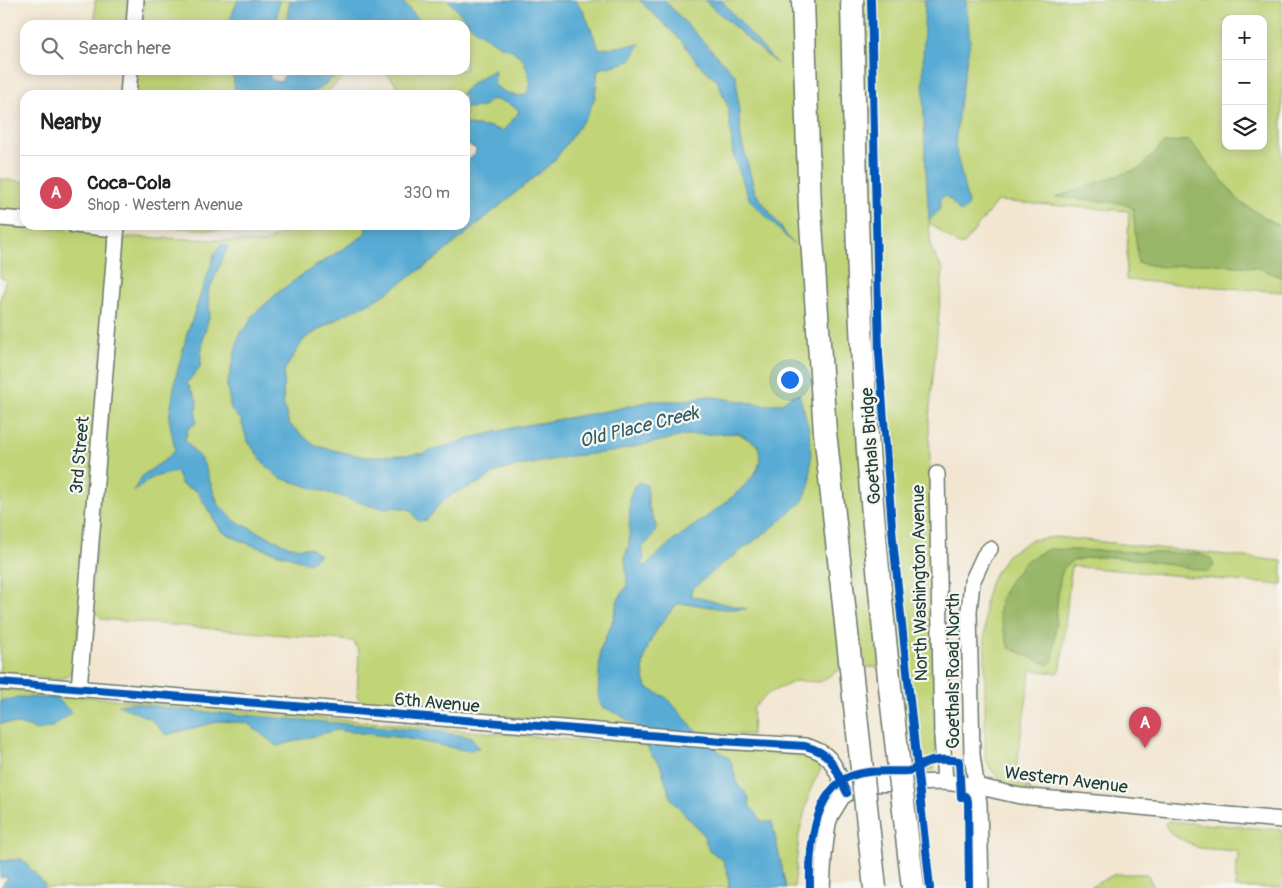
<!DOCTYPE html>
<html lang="en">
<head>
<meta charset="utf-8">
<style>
  :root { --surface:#fff; --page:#f6f6f6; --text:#222; --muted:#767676; --line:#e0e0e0; --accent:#d1495b }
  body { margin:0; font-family:Pangolin,sans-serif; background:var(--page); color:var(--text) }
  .controls { position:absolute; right:15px; top:15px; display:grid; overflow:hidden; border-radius:10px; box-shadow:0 2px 12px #0003 }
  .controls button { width:45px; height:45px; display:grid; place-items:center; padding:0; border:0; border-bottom:1px solid var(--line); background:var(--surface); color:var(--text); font:25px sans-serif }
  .you { position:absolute; left:789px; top:379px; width:18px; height:18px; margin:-12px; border:4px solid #fff; border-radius:50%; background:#1a73e8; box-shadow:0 0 0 8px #1a73e833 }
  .badge { display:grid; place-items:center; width:32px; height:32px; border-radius:50%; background:var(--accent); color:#fff; font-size:16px; font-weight:700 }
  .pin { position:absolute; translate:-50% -41px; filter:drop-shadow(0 1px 2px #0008) }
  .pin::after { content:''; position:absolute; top:26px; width:18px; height:15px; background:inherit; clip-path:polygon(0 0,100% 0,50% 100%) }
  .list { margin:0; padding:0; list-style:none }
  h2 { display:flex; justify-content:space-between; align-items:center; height:65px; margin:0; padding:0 20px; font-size:21px }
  h2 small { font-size:16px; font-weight:400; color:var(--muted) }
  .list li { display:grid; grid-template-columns:32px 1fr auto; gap:15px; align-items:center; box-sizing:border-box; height:75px; padding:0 20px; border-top:1px solid var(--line) }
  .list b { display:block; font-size:19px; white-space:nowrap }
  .list p { margin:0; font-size:16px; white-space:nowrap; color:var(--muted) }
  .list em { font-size:16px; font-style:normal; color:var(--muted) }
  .icon { flex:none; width:28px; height:28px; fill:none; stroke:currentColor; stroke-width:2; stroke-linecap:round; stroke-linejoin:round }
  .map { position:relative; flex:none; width:1282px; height:888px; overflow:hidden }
  .search { position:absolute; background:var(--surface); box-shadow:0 2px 12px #0003; left:20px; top:20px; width:450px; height:55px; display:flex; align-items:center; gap:12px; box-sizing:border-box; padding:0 18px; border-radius:15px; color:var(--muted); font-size:19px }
  .panel { position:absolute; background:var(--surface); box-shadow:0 2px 12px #0003; left:20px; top:90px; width:450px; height:140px; border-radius:15px }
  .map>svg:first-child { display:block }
</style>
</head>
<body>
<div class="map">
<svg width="1282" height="888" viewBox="0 0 1282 888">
  <rect width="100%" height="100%" fill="#f6f6f2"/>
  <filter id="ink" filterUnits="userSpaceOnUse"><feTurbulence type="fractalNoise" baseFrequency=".02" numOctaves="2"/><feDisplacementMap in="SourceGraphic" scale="10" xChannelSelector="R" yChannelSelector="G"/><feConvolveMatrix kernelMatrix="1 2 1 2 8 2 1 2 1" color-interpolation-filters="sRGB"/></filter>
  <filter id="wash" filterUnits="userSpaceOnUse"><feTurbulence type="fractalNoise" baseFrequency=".0096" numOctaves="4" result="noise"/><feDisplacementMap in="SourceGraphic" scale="20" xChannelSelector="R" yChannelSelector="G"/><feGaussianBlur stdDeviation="1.12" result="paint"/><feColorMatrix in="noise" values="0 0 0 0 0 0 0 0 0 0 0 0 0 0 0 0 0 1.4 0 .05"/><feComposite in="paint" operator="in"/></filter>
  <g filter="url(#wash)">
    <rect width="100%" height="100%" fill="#f2e6d1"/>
    <g fill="#c1d478" stroke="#708856" fill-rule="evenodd">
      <path d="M95,0H128L126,25H95Z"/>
      <path d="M144,0H238L228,25H142Z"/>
      <path d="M279,0H290L286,25H276Z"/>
      <path d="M401,0H448L460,13L499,45L512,50L524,60L531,84L526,95C513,97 505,93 494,85V71C480,76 470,84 460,95H404L389,75L380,70H465V25H419L421,22Z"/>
      <path d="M575,0H639L681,40L699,65L717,80L728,107L733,154L749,198L790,240L755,192L741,140L736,76L664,0H704L773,61L721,0H1282V292L1126,280L1129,211L997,201L964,244L958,245L929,222L931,248L943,270L929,420L936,758L932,761V765L935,767L934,770L907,773L896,667H844L820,682L796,681L769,693L753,708L752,735L697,732L667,698L647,688C645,682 643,675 643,669C644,643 661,623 677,604C700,603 722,609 744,609L691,596V590L721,565L773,527L803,501L806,422L804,409L790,397L782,403L764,405L708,396L680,401H651L607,411L516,427L472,438L421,454L364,457L315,446L289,424L283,403L284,371L304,339L434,260L554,161L588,114L595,97L598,69L620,64L599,49L583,10ZM1226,19H1263V146H1226Z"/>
      <path d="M138,70H232L236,95H136Z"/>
      <path d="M342,70H351L324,95H309Z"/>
      <path d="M491,99L508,103L519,109L517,115L503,131L490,127L473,126L465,123V107L467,108Z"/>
      <path d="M0,179L25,182V215L0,212Z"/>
      <path d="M0,223L94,232L104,237L111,246L75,666L67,677L57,679L0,673V299L6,280L0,277Z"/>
      <path d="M138,225H222L223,228H239L240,225H268L259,232H238Z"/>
      <path d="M304,225H365L366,231L363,236L302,275L253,315L247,327L240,333L227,385L231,410L241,420L247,440L266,466L280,478L383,508C394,507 401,507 412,510L414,515L427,520L439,505L456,492L481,482L498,471L510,468L571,456L611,452L687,435L738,433L758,445C759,452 761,458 759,465C752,489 689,528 669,544C661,551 654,559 646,566H641L643,553L642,547L648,542L657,527L648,504V492L630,496L629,546L625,556L627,585L618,600L610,629L601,706L620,715L640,728L367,705L357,697L359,650L353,641L102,619L91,608L122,243L125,238L131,237L221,240L263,243L287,231ZM215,253L222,261L208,292L210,313L203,338L200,367L187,383L197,400L185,440L203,462L218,504L235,521L290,547L310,548L320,555H282L246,543L221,531L197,491L182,485L176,472L153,477L134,490L143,475L165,460L175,450L169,418L187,334Z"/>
      <path d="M1056,537L1282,561V585L1071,566L1061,669L1057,673L1031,670L1014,783L1029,786L1031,790L1011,788L991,770L985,757V602L991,580L1007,555L1031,540Z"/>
      <path d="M0,689L584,741H644L651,754L660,764L671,799L703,834L709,850L723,860L728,874L729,888H44L45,885L22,859L0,861V723L18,724L38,730L21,697L0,701ZM132,703L183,710L471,737L478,748L429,743L404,738L336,730L277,746L247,723L220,721L166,735L151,719Z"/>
      <path d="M713,747L808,756L823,765L811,788L799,834L794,888H786L772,822L761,823L756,813L750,806L748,795L738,785L730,759Z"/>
      <path d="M1167,821L1282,830V888H1235L1238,851L1199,848L1172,835L1165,825Z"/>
      <path d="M1115,874H1147L1154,888H1092V886Z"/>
    </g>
    <g fill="#98b668" stroke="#5c7a4e">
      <path d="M1189,140L1240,202L1282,228V278L1259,268L1205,263L1162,267L1138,263L1133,208L1120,203L1056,197L1140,168L1164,143Z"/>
      <path d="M1048,549L1199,554L1211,558L1214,566L1208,572C1182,567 1078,543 1063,569C1057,581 1055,643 1053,660L1049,664C1035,661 1023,653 1009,648L999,615L1000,599L1010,581L1027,560Z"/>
    </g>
    <g fill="#58abd4" stroke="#3c7484">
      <path d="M238,0H279L276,25H228Z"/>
      <path d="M290,0H401L421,22L419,25H286Z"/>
      <path d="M448,0H575L583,10L599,49L640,44L630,61L620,64L598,69L595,97L588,114L554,161L434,260L381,297L332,321L304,339L284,371L283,403L289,424L315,446L364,457L421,454L472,438L516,427L607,411L651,401H680L708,396L764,405L782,403L790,397L799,394L809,429L811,456L810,484L803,501L773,527L721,565L691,590V596L747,609H723L691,604H677C661,623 644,643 643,669C643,675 645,682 647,688L667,698L697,732L713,747L730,759L738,785L748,795L750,806L756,813L761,822H772L786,888H729L728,874L723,860L709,850L703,834L671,799L660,764L651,754L644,741L640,728L620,715L601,706L598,695L600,650L614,618L618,600L627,585L625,556L629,546L630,496L634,486L639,482L647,485C648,492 647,498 648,505C654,527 664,527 642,547L644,560L641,565L646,566C654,559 661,551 669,544C689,528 752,489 759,465C761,458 759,452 758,445L738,433L687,435L611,452L571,456L510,468L498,471L481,482L456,492L439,505L427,520L418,521L411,510L404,508L394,507L383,508L371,506L280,478L266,466L247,440L241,420L231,410L227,385L240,332L247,327L253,315L281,290L302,275L363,236L366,231L365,225H465V162L475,154L476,149L465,143V123L473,126L490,127L503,131L517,115L519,110L508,103L491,99L484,107L467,108L465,107V95H460C470,84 481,76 495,70L494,85C505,93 513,97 526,95L531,84L524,60L512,50L499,45L475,30Z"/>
      <path d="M639,0H664L736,76L741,140L755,192L793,244L749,199L733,154L728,107L717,80L699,65L681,40Z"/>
      <path d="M704,0H721L777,64Z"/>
      <path d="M925,0H966L970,41L960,99L955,146L968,204L966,209L960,212L950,199L945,196L940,199V209L929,221C924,148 921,73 925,0Z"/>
      <path d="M232,70H270V79L280,82L288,70H342C324,84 311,102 287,92V95H236Z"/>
      <path d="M221,244L228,246L208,292L210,313L203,338L200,367L187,383L197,400L196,423L187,430L185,440L203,462L218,504L235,521L290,547L310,548L320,555L309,563L246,543L221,531L197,491L182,485L176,472L153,477L133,491L143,475L165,460L175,450L169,418L176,376L187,334L215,253Z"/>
      <path d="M21,697L57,698L72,713L52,727L38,730L18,724L0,723V701Z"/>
      <path d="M132,703L183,710L432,731L471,737L479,748H475L469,751L404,738L336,730L277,746L247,723L220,721L166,735L151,719L118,705Z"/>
      <path d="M22,859L45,885L44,888H0L8,877L0,878V861Z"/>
    </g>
  </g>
  <g filter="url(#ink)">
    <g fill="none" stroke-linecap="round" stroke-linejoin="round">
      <defs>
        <g id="minor">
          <path d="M134,25L136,0"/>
          <path d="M128,95L130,70"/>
          <path d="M0,218L25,220"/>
          <path d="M74,225L117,229"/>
          <path d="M937,474L942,735L945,782"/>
          <path d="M0,682L721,741L805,746C835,754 834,768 847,793"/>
          <path d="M79,689L117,225"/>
          <path d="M822,888L824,855L828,823L831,815L842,797L855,788L867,784L945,782L976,786L1020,796L1282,820"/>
          <path d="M981,888L979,804L972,755L969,611L972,582L984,556L990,549"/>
        </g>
      </defs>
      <use href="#minor" stroke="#69786b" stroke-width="18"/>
      <use href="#minor" stroke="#fff" stroke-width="15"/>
      <defs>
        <g id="highway-bridge">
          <path d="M803,0L810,209L825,432L875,888"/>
          <path d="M852,0C855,160 858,319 870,478C881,615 897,752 913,888"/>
        </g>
      </defs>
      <use href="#highway-bridge" stroke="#69786b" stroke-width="25" stroke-linecap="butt"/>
      <use href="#highway-bridge" stroke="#fff" stroke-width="22"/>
      <defs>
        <g id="cycleway">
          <path d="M871,0L879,354L893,540L930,888"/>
          <path d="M0,682L721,741L805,746C835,754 834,768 847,793"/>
          <path d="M810,888C809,853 812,791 851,776C869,769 888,772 908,771C915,770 918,766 925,763C935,759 949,759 959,761L961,797L965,796L968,801L969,888"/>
        </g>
      </defs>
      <use href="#cycleway" stroke="#f6f6f2" stroke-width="11"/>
      <use href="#cycleway" stroke="#0057b8" stroke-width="8"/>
    </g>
  </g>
  <g text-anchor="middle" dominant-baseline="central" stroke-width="4.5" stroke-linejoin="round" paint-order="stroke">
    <g font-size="18" fill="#1f3d34" stroke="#f6f6f2">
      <text transform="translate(871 446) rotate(-94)">Goethals Bridge</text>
      <text transform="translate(80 455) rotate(-85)">3rd Street</text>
      <text transform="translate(920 583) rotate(-91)">North Washington Avenue</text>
      <text transform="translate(953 671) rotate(-90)">Goethals Road North</text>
      <text transform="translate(437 703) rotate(5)">6th Avenue</text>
      <text transform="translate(1066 780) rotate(7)">Western Avenue</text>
    </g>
    <g font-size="19" font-style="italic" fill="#305e64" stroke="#f6f6f2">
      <text transform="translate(639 427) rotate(-14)">Old Place Creek</text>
    </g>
  </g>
</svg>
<div class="controls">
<button>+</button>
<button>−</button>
<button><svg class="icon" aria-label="layers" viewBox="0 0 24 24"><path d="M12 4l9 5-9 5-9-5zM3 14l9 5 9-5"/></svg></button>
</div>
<div class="you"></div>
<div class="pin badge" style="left:1145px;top:748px">A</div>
<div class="search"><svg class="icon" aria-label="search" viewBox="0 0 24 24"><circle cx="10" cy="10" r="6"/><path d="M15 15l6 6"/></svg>Search here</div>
<section class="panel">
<h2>Nearby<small></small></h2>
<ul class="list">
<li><span class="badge">A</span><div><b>Coca-Cola</b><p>Shop · Western Avenue</p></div><em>330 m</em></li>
</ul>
</section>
</div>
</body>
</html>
